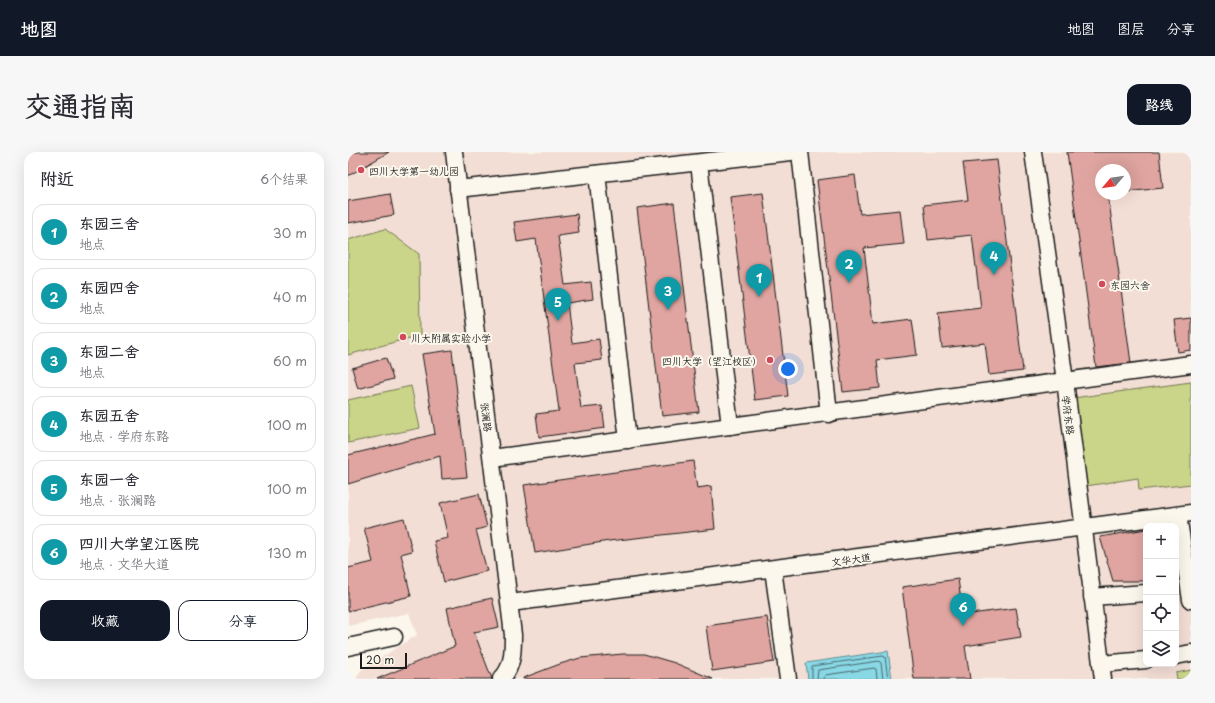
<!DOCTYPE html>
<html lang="zh">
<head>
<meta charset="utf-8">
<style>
  :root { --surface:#fff; --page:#f7f7f7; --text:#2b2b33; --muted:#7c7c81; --line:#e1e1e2; --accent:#111827 }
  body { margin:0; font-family:"Playpen Sans","LXGW WenKai TC",sans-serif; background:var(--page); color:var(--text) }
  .controls { position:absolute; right:12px; bottom:12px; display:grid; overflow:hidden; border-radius:8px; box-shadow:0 4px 16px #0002 }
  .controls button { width:36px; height:36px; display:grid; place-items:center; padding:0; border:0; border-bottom:1px solid var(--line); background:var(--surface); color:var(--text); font:20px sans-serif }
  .compass { position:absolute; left:747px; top:12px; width:36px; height:36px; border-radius:50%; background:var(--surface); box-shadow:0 4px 16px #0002; rotate:241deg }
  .scale { position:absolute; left:12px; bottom:10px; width:47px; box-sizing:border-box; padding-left:4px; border:2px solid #1c1c1c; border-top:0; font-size:11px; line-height:14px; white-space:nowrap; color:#1c1c1c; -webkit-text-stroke:3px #fbf7ec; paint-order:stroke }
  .you { position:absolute; left:440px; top:217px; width:14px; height:14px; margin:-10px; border:3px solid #fff; border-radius:50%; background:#1a73e8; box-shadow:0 0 0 6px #1a73e833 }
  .badge { display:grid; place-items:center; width:26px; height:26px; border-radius:50%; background:var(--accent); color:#fff; font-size:13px; font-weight:700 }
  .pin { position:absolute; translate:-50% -33px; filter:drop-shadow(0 1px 2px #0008) }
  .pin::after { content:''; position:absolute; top:21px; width:14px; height:12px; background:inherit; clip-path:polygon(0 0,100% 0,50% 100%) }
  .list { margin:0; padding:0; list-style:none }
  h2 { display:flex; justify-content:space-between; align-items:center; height:52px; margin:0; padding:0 16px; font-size:17px }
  h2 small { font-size:13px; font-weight:400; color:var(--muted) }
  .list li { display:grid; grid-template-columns:26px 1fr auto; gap:12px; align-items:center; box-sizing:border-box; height:56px; margin:0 8px 8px; padding:0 8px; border:1px solid var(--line); border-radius:12px }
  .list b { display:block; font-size:15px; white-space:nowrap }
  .list p { margin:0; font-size:13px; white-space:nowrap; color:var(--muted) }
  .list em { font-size:13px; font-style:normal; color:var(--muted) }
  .actions { display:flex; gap:8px; padding:12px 16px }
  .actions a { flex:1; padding:9px 0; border:1px solid var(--accent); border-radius:12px; text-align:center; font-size:14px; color:var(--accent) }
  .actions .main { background:var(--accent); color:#fff }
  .icon { flex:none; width:22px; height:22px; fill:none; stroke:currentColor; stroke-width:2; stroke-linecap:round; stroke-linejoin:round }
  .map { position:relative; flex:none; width:843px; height:527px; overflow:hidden; border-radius:12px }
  header { display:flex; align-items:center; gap:24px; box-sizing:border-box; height:56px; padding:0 20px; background:var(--accent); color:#fff }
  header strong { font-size:19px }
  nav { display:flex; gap:22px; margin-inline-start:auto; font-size:14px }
  .intro { display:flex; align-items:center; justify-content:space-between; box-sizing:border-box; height:96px; padding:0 24px }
  h1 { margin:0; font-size:28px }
  .button { padding:10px 18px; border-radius:12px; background:var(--accent); color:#fff; font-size:14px; font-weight:700 }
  main { display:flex; gap:24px; padding:0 24px }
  aside { flex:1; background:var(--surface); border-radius:12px; box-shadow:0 4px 16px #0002 }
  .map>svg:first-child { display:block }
</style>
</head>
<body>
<header>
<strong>地图</strong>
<nav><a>地图</a><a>图层</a><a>分享</a></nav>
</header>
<div class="intro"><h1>交通指南</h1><a class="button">路线</a></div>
<main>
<aside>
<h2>附近<small>6个结果</small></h2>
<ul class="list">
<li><span class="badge" style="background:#0f9aa8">1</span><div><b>东园三舍</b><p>地点</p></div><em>30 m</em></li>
<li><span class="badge" style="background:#0f9aa8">2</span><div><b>东园四舍</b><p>地点</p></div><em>40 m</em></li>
<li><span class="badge" style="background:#0f9aa8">3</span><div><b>东园二舍</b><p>地点</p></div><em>60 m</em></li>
<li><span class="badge" style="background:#0f9aa8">4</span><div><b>东园五舍</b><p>地点 · 学府东路</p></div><em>100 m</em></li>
<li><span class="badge" style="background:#0f9aa8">5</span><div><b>东园一舍</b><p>地点 · 张澜路</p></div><em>100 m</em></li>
<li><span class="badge" style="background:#0f9aa8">6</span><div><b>四川大学望江医院</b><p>地点 · 文华大道</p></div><em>130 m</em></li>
</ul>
<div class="actions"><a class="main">收藏</a><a>分享</a></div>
</aside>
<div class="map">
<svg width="843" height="527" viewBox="0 0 843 527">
  <rect width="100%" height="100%" fill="#fbf7ec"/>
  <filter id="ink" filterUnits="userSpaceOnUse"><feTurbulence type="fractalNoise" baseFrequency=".025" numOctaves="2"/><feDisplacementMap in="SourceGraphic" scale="8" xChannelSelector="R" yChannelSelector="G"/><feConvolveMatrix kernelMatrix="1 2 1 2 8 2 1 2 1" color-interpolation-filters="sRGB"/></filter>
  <g filter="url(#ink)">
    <path fill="#f3ded5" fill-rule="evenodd" d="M0,0H843V527H8L13,518L69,483L61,461L0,474ZM753,18H777V42H753ZM798,374H828V512H798Z"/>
    <g fill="#cad589" stroke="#737852">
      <path d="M37,77L71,102L72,183L0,203V88Z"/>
      <path d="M843,230V332L791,338L790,326L738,334L725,246Z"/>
      <path d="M63,234L72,276L0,291V248Z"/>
      <path d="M843,518V527H829L828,521Z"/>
    </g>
    <path fill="#89d8e5" stroke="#5d8d95" d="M540,499L544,527H460L458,511Z"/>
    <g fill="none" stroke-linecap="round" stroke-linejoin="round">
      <g stroke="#48676c" stroke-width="1">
        <path d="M464,527V514L535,504L537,505L540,527"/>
        <path d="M469,527L470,518L531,509L533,511L535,527"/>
        <path d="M475,527L477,523L526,516L528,517L529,527"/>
      </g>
    </g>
    <g fill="#e0a5a0" stroke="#1c1c1c">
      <path d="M0,0H41L0,24Z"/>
      <path d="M719,0H811L815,36L777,40V18H753V42H760L783,211L748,215Z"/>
      <path d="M649,8L675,219L641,223L637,191L594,196L590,161L633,156L624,83L580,88L576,53L620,48L615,11Z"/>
      <path d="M507,23L512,62L552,58L556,92L516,96L525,172L564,167L569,203L529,208L532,236L495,240L469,28Z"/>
      <path d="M415,41L440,244L407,248L382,45Z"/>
      <path d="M42,42L46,63L0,71V49Z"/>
      <path d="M326,51L351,260L314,264L289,56Z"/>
      <path d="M229,62L231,81L210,84L217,133L243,130L245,147L219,151L224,191L251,187L254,208L227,211L233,256L254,254L257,276L191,285L188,262L211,259L188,87L169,90L166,70Z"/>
      <path d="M843,166V198L830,200L826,168Z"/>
      <path d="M104,198L119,325L94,327L92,304L0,332V303L87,282L74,202Z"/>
      <path d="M38,206L45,227L10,237L4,216Z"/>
      <path d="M345,309L349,336L363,334L367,377L261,389L187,401L176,333Z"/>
      <path d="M131,342L139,375L128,378L139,419L96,430L86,389L100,386L92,351Z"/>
      <path d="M56,366L64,399L53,402L63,444L0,459V416L25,410L16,376Z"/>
      <path d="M798,377V429H765L752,385Z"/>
      <path d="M610,427L615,463L668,456L673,485L617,494L622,527H566L554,435Z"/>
      <path d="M144,446L151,475L126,480L144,527H29L107,494L99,456Z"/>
      <path d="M419,465L426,510L364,519L358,474Z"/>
      <path d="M275,502H296L327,511L365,527H175V526L212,512L232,506Z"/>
    </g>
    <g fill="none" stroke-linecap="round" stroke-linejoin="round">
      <defs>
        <g id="minor">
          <path d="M106,0L165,483C165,498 165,516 153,527"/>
          <path d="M452,0L481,262"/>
          <path d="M685,0L717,229L755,527"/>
          <path d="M351,11L382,274"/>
          <path d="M249,22L280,288"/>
          <path d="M110,37L443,0"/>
          <path d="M144,306L843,212"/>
          <path d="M830,363L843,448"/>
          <path d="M425,417L440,527"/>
          <path d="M744,445L798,441"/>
          <path d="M162,451L843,361"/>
          <path d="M0,495L46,485"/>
          <path d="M828,504L843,501"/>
          <path d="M753,512L798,508"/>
        </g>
      </defs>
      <use href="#minor" stroke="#1c1c1c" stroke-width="19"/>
      <use href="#minor" stroke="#fbf7ec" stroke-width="16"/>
    </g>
  </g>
  <g fill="#d1495b" stroke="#fbf7ec" stroke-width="1.5">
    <circle cx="13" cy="18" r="4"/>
    <circle cx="754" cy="132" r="4"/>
    <circle cx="55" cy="185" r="4"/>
    <circle cx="422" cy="208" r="4"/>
  </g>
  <g text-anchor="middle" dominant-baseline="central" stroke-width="4" stroke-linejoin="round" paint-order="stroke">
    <g font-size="10" fill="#1c1c1c" stroke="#fbf7ec" text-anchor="start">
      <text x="21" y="18">四川大学第一幼儿园</text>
      <text x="762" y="132">东园六舍</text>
      <text x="63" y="185">川大附属实验小学</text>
      <text x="414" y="208" text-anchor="end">四川大学（望江校区）</text>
    </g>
    <g font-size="10" fill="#1c1c1c" stroke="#fbf7ec">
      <text transform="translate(721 263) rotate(83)">学府东路</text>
      <text transform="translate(139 265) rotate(83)">张澜路</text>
      <text transform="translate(503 407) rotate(-8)">文华大道</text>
    </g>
  </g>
</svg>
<div class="controls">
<button>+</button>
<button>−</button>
<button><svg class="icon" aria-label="locate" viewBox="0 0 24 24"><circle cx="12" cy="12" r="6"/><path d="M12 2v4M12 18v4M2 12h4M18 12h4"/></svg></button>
<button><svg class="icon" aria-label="layers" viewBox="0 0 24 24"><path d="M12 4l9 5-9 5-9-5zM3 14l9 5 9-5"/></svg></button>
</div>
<svg class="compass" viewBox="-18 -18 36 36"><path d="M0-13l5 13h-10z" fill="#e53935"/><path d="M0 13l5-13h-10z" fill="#7c7c81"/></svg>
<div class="scale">20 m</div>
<div class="you"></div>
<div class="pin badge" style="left:411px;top:145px;background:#0f9aa8">1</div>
<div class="pin badge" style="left:501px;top:131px;background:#0f9aa8">2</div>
<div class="pin badge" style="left:320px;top:158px;background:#0f9aa8">3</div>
<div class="pin badge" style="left:646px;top:123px;background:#0f9aa8">4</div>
<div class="pin badge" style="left:210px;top:169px;background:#0f9aa8">5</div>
<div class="pin badge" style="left:615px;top:474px;background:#0f9aa8">6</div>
</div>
</main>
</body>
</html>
